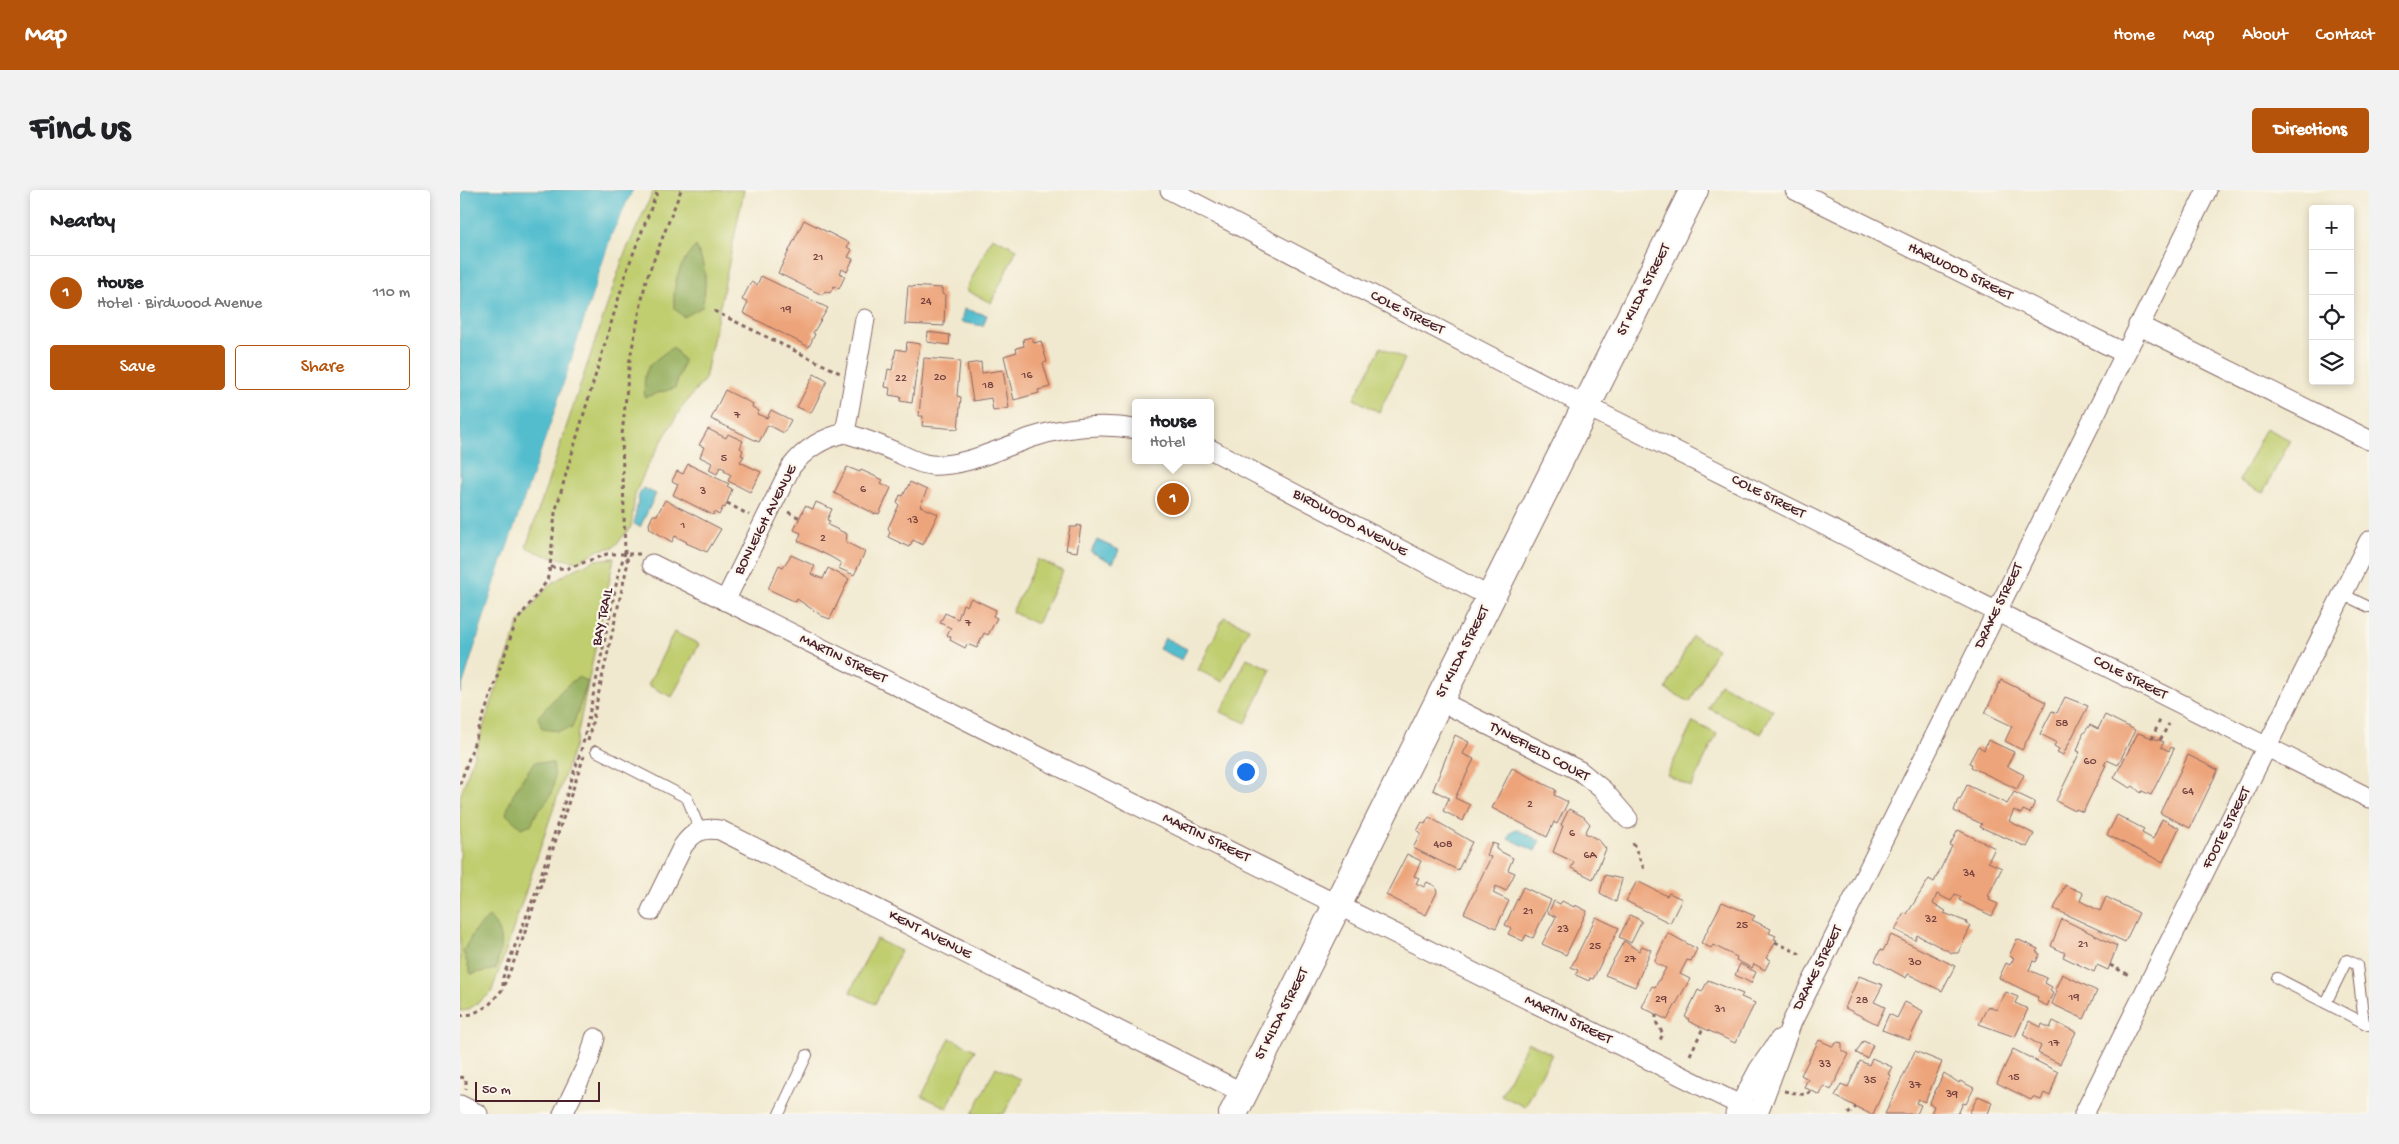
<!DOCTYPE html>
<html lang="en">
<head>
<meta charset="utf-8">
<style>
  :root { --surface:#fff; --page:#f2f2f2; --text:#202124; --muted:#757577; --line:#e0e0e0; --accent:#b45309 }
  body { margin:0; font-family:"Gochi Hand",sans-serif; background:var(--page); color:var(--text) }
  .controls { position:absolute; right:15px; top:15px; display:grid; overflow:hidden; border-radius:5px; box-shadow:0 2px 8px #0003 }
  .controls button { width:45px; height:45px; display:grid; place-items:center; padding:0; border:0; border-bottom:1px solid var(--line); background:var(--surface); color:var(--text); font:25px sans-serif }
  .scale { position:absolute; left:15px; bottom:12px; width:125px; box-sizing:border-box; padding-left:5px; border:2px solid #4a1f2b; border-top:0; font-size:14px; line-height:18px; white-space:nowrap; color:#4a1f2b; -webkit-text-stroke:4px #fbf7ec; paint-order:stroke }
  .you { position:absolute; left:785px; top:581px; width:18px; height:18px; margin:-12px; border:4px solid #fff; border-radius:50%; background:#1a73e8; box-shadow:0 0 0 8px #1a73e833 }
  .badge { display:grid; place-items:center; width:32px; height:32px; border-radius:50%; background:var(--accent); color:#fff; font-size:16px; font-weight:700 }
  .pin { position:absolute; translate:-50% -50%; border:2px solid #fff; box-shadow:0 1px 5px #0006 }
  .popup { position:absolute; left:672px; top:209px; width:82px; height:65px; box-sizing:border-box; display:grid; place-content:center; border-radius:5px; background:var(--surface); filter:drop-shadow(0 1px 4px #0005); font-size:16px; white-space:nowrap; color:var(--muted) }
  .popup b { font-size:19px; color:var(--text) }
  .popup::after { content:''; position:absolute; left:50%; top:100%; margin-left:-10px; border:10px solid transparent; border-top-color:var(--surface) }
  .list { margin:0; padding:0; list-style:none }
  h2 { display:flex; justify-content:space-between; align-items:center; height:65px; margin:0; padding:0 20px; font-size:21px }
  h2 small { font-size:16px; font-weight:400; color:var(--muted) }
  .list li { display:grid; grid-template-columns:32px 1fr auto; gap:15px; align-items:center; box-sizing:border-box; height:75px; padding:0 20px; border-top:1px solid var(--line) }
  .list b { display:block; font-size:19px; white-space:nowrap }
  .list p { margin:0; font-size:16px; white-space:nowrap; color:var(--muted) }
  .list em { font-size:16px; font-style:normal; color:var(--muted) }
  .actions { display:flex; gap:10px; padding:15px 20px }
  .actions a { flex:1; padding:11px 0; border:1px solid var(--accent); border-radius:5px; text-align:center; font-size:18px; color:var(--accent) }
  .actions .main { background:var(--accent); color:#fff }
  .icon { flex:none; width:28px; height:28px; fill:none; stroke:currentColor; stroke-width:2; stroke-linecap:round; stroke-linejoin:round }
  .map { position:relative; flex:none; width:1909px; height:924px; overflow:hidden; border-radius:5px }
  header { display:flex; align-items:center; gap:30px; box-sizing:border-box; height:70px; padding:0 25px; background:var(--accent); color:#fff }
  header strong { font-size:24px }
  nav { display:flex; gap:28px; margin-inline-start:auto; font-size:18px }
  .intro { display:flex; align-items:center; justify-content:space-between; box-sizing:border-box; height:120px; padding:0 30px }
  h1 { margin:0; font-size:35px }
  .button { padding:12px 22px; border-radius:5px; background:var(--accent); color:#fff; font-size:18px; font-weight:700 }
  main { display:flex; gap:30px; padding:0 30px }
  aside { flex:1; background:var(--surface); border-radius:5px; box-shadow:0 2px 8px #0003 }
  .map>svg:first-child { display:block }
</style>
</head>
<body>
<header>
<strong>Map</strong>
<nav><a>Home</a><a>Map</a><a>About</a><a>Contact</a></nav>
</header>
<div class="intro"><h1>Find us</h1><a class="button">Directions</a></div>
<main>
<aside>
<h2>Nearby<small></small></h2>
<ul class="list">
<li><span class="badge">1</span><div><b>House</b><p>Hotel · Birdwood Avenue</p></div><em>110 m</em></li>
</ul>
<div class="actions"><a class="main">Save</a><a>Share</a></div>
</aside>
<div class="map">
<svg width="1909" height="924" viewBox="0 0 1909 924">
  <rect width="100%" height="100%" fill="#fbf7ec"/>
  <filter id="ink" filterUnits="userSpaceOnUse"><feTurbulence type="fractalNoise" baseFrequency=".02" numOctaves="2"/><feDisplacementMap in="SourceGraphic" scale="10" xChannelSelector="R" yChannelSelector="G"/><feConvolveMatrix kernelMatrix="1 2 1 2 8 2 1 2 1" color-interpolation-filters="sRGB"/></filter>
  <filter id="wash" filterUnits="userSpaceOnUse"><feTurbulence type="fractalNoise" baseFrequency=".0096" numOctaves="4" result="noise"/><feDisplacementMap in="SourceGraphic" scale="20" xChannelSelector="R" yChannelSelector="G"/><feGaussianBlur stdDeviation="1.12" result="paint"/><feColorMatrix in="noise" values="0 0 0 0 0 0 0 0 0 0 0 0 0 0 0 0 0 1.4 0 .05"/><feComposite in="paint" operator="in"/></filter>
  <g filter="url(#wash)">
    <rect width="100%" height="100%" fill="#f1e9cf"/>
    <g fill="#c0ce70" stroke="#85764e">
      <path d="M194,0H284L245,189L220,220L188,275L175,304L171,337L154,357L139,360L117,372L84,365L66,357L164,65Z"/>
      <path d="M532,47L557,59L531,113L506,100Z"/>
      <path d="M921,157L945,169L919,222L894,209Z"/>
      <path d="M1806,238L1830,250L1803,303L1779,291Z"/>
      <path d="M154,368L116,551L41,775L31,803L8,820L0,821V607L25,532L59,433L88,396L111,381L135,370Z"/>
      <path d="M578,369L603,381L577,434L552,422Z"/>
      <path d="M764,427L789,438L763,492L738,480Z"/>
      <path d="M214,442L239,454L212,507L188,495Z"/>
      <path d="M1232,446L1257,459L1230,512L1206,499Z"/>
      <path d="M787,468L811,479L786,533L761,522Z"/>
      <path d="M1260,494L1313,520L1301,544L1248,518Z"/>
      <path d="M1233,532L1257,544L1231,597L1207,585Z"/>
      <path d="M416,749L441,761L415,814L390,802Z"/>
      <path d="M490,848L515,860L487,918L462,906Z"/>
      <path d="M1068,852L1092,864L1065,917L1041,905Z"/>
      <path d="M536,877L561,890L544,924H512Z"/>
    </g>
    <g fill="#98b162" stroke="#716846">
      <path d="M236,56C247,81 247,91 242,117L224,127L214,118C213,91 218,76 236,56Z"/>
      <path d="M213,157L224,171L215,198L185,207C182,175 189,175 213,157Z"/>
      <path d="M118,487L128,492L112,538L98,541L82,539L78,527L104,498Z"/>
      <path d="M75,572L93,573C95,583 95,598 89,608C81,619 77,619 72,634L61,638L46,624C52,603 62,588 75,572Z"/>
      <path d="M29,727C45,744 41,757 36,779L11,784L3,761L15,740Z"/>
    </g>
    <g fill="#52bdce" stroke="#4e6e7c">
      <path d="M0,0H173L152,44L93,227L36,390L0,503Z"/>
      <path d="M504,119L527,125L523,136L501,132Z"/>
      <path d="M183,298L196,304L180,337L174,334L179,305Z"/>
      <path d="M637,350L659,360L653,373L631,362Z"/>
      <path d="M705,448L727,459L722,470L699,459Z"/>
      <path d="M1056,639L1080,651L1075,661L1048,648L1051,642Z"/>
    </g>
    <path fill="#f1e9cf" d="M173,0L175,1L154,45L96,228L39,390L2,503L0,505L36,390L93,227L152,44Z"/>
    <g id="blocks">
      <g fill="#eda47a">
        <path d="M344,30L389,53L387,57L392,60L388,67L393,69L387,82L382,79L380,83L385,86L379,99L374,96L370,103L365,101L362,105L318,83Z"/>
        <path d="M301,86L368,118L353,143L355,144L349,157L283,123L288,113L282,110L291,92L297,95Z"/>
        <path d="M448,96L482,98V104L485,105L484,136L445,134Z"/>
        <path d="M468,142L490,145L489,155L467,152Z"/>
        <path d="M572,147L574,153L581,151L587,172L583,173L590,197L578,200L579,203L554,210L544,166L557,162L556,158L564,156L563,149Z"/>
        <path d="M447,152L460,154L452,213L440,211L441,207L429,205L430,198L425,197L428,179L432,180L436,159L446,161Z"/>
        <path d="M464,168L500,171L497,206L501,207L498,239L462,236L463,226H459Z"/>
        <path d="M521,172L522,183L543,180L549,218L533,221L531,208L513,211L507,174Z"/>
        <path d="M354,184L367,191L351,223L337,217Z"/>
        <path d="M265,200L293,214L292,217L299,221L297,224L307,228L311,220L331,230L324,243L308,235L299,252L251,229Z"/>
        <path d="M248,239L266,248L268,244L283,251L280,258L283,260L281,265L284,266L280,272L301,282L290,302L268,291L271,285L264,281L265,279L260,277L257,284L249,280L252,273L240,267L244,257L239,255Z"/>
        <path d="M228,274L269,294L267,296L272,299L265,318L263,317L259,325L254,322L253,325L213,305L218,294L212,291L217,281L223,284Z"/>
        <path d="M387,277L400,282L401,280L423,290L421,293L431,298L419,324L416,323L415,324L374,303Z"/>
        <path d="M450,292L467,300L460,316L478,324L463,355L453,350L449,357L428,347L430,342L428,338L439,315L437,313L440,305L443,306Z"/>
        <path d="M205,310L261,339L247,362L226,353L227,352L215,346L212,352L190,339L189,334L193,325H197Z"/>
        <path d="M356,312L372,319L367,330L370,331L368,335L387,344L386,352L405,362L394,385L378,378L381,373L371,367L338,351L341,343L334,340L345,316L353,319Z"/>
        <path d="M617,335L621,336L617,362L606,360L610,337H617Z"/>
        <path d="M331,365L355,376L351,384L363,389L368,378L389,389L370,429L362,426L337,409L336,412L308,399L319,375L323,377Z"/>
        <path d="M511,408L536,420L533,426L537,428L528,445L524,443L517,458L507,454L505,458L490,450L491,447L487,445L491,438L480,433L485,423L498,429L503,414L507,416Z"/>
        <path d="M1541,490L1586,512L1562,560L1545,551L1552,536L1525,523Z"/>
        <path d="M1605,507L1628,516L1603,565L1597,562L1599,559L1594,556L1596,552L1580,544L1592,521L1597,523Z"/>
        <path d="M1645,525L1675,540L1658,575L1647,570L1644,575H1646L1623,622L1616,619L1615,621L1596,611L1620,562L1617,561L1623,544L1630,535L1638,539Z"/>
        <path d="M1678,543L1704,552L1701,557L1709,561L1711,557L1714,559L1691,605L1682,601L1681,603L1673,596L1670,598L1654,588Z"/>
        <path d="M995,545L1009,552L1003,564L1014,569L995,608L1010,615L1003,631L983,621L989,608L973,600Z"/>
        <path d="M1528,550L1554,562L1547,576L1564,585L1557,599L1511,577L1512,574L1509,573L1518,556L1524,560Z"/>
        <path d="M1728,565L1758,580L1730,638L1700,623Z"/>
        <path d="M1052,578L1096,600L1094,605L1108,612L1097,634L1094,632L1087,647L1032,618Z"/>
        <path d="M1507,595L1547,614L1554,602L1575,612L1570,623L1563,620L1561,624L1554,620L1549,631L1574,644L1567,657L1520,637L1522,634L1494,621L1498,609L1500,610Z"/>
        <path d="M1109,619L1124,627L1130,634L1125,643L1139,650L1146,659L1133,689L1111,678L1114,672L1093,662L1103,636L1101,635Z"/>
        <path d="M1657,625L1684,639L1682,643L1693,649L1702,629L1719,638L1703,672L1647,645Z"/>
        <path d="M969,627L1012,652L998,680L953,658L961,643L957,641L962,632L965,634Z"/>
        <path d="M1498,640L1535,658L1528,672L1542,678L1528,706L1530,707L1529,710L1538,714L1532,726L1499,710L1501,707L1495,704L1491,711L1477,704L1473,714L1486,721L1484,723L1507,732L1506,734L1511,736L1498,763H1492L1457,745L1455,750L1435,740L1444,723L1447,724L1469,689L1474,692L1492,656L1490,655Z"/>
        <path d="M1032,653L1038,655L1036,659L1053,668L1048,680L1055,683L1046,701L1036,696L1033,703L1049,711L1036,738L1004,723L1031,667L1026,665Z"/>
        <path d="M947,664L961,671L954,686L959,688L956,693L964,697L967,692L975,696L977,702L966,725L926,705Z"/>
        <path d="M1145,685L1162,689L1156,712L1140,703Z"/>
        <path d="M1177,691L1207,706L1209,703L1222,709L1210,733L1166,711Z"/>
        <path d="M1605,695L1623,703L1620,711L1640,721L1646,707L1679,723L1665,752L1594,719Z"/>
        <path d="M1063,697L1091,710L1073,748L1066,745L1063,751L1048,744L1051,738L1045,735Z"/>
        <path d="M1094,711L1100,714L1102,711L1114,717L1115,715L1127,721L1106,765L1082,754L1096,727L1088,723Z"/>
        <path d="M1262,712L1295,726L1292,730L1311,739L1309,743L1316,746L1314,749L1317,750L1306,768L1310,770L1305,780L1294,774L1292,778L1276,770L1277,767L1253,755L1251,758L1241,753Z"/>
        <path d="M1170,725L1182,731L1171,753L1159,747Z"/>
        <path d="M1136,727L1159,738L1133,789L1130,788L1129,791L1116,785L1118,780L1111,777Z"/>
        <path d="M1602,729L1657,756L1648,780L1637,775L1634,782L1603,767L1605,763L1591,756Z"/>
        <path d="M1208,743L1237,759L1231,771L1227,770L1220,784L1230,789L1207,830L1182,817L1192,796L1195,797L1206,778L1195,773V770Z"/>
        <path d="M1431,745L1495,776L1482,801L1448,784L1446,788L1415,771L1420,760L1423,761Z"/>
        <path d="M1557,749L1578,759L1576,762L1580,764L1576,772L1573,771L1569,780L1587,788L1585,793L1592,797L1590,801L1593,803L1587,816L1577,811L1578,807L1539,788L1546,773L1550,775L1554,768L1549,766Z"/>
        <path d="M1164,751L1179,761L1182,756L1191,760L1175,797L1145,785Z"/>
        <path d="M1280,774L1296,782L1291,793L1275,785Z"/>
        <path d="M1602,784L1637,801L1624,829L1592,814L1597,801L1595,800Z"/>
        <path d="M1399,786L1423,795L1414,812L1425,817L1417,834L1385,818Z"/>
        <path d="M1248,790L1283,804L1281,807L1295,813L1275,853L1228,831L1229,829L1225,827L1238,800L1242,802Z"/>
        <path d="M1546,802L1558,807L1555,813L1568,819L1555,847L1519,834L1528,816L1536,820Z"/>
        <path d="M1445,812L1463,821L1449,850L1422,840L1429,824L1437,828Z"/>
        <path d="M1569,831L1581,837L1582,834L1590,838L1593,831L1616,842L1600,874L1578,863L1581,856L1563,845Z"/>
        <path d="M1359,850L1372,856L1378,852L1382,853V861L1389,864L1371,900L1364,896L1360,905L1344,897L1348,889L1341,885Z"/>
        <path d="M1403,851L1413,855L1407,868L1396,863Z"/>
        <path d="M1553,859L1598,882L1590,906L1584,903L1581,910L1573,907L1571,910L1537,893Z"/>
        <path d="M1455,861L1482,872L1465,912L1458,909L1456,913L1461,915L1457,924H1425Z"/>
        <path d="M1412,868L1432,877L1428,884L1431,885L1413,924H1410L1375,906L1381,894L1388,897L1400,871L1409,875Z"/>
        <path d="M1484,883L1499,893L1500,891L1514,898L1506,914L1503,913L1498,924H1471L1474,916L1469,914Z"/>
        <path d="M1518,906L1532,912L1528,924H1509Z"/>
      </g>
    </g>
  </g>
  <g filter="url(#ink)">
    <use href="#blocks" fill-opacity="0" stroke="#846664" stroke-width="1"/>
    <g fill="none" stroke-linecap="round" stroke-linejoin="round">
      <defs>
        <g id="lane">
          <path d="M1882,404L1909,417"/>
          <path d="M136,561L227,608L240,640"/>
          <path d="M1817,788L1908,835"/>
          <path d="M1866,813L1887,770L1897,775L1904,833"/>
          <path d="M319,924L347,865"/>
        </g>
        <g id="street">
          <path d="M710,0L1126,216L1909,608"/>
          <path d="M1335,0L1664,163"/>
          <path d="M1678,135L1909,250"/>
          <path d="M385,243C401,248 416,253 431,260C444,265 457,274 471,275C504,277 539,259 570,248C603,237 641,233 676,239"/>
          <path d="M750,259L1030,407"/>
          <path d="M192,374L1298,924"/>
          <path d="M265,411L331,277C345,259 362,248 385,243L405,129"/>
          <path d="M978,510L1120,581L1143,600L1168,629"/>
          <path d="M191,721L223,656C233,642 242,637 260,640L783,903"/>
          <path d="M0,915L18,924"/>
          <path d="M103,924L129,870L135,848"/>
          <path d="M1275,924L1299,879L1320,849"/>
          <path d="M1298,924L1332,832L1747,0"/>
          <path d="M1624,924L1909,351"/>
        </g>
        <path id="primary" d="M773,924L1234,0"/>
      </defs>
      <use href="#lane" stroke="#846664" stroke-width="12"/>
      <use href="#street" stroke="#846664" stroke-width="21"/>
      <use href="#primary" stroke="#846664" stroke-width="30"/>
      <g stroke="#846664" stroke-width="3" stroke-dasharray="4 4" stroke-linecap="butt">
        <path d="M254,121L380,183"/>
        <path d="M267,313L289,325"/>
        <path d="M328,322L340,328"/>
        <path d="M180,364H147L106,379L90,377L95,323L110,270L168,77L198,0"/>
        <path d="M1692,549L1700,530"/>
        <path d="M1700,550L1709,534"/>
        <path d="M128,551L168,372L165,363L162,245L170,168L186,90L221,0"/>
        <path d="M0,594L56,432L87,391L90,377"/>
        <path d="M1173,653L1184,679"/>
        <path d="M1315,752L1340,764"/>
        <path d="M1650,775L1669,785"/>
        <path d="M43,796V787L75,704L123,554L159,381L165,363"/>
        <path d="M1196,824V832L1203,844L1200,850"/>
        <path d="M0,826L12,824L28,816L42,800L60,757L124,566"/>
        <path d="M1230,865L1243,838"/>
        <path d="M0,887L6,888V899"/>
        <path d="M1324,901L1346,905L1352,900"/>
        <path d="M1388,924L1396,917"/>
      </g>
      <use href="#lane" stroke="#fff" stroke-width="10"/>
      <use href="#street" stroke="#fff" stroke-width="19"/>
      <use href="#primary" stroke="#fff" stroke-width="28"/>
    </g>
  </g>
  <g text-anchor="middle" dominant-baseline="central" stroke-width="4.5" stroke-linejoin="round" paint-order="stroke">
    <g font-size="12" fill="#73403f">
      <text x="358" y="68">21</text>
      <text x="466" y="112">24</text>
      <text x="326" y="120">19</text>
      <text x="567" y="186">16</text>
      <text x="480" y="188">20</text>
      <text x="441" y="189">22</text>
      <text x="528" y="196">18</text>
      <text x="277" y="226">7</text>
      <text x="264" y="269">5</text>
      <text x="403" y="300">6</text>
      <text x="243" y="302">3</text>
      <text x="453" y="331">13</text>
      <text x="223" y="336">1</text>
      <text x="363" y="349">2</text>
      <text x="508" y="434">7</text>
      <text x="1602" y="534">58</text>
      <text x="1630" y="572">60</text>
      <text x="1728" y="602">64</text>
      <text x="1070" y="615">2</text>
      <text x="1112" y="644">6</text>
      <text x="983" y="655">408</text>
      <text x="1130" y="666">6A</text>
      <text x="1509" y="684">34</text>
      <text x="1068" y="722">21</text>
      <text x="1471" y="730">32</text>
      <text x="1282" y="736">25</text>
      <text x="1103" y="740">23</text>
      <text x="1623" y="755">21</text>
      <text x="1135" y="757">25</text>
      <text x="1170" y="770">27</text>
      <text x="1455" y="773">30</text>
      <text x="1614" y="808">19</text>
      <text x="1201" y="810">29</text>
      <text x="1402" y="811">28</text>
      <text x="1260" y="820">31</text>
      <text x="1594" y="854">17</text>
      <text x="1365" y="875">33</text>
      <text x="1554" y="888">15</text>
      <text x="1410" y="891">35</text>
      <text x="1455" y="896">37</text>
      <text x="1492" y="905">39</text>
    </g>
    <g font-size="15" fill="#4a1f2b" stroke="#fbf7ec">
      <text transform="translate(1500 82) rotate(26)">HARWOOD STREET</text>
      <text transform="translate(1184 100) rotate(-63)">ST KILDA STREET</text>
      <text transform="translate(947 123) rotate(27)">COLE STREET</text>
      <text transform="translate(1308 307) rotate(27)">COLE STREET</text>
      <text transform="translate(306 330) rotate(-63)">BONLEIGH AVENUE</text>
      <text transform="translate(890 333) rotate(28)">BIRDWOOD AVENUE</text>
      <text transform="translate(1539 416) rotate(-64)">DRAKE STREET</text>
      <text transform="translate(143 427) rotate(-78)">BAY TRAIL</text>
      <text transform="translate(1003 462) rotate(-63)">ST KILDA STREET</text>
      <text transform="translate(383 469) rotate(26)">MARTIN STREET</text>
      <text transform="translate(1670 488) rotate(27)">COLE STREET</text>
      <text transform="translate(1079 562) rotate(28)">TYNEFIELD COURT</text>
      <text transform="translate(1767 638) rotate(-63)">FOOTE STREET</text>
      <text transform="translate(746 648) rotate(26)">MARTIN STREET</text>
      <text transform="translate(470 745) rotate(27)">KENT AVENUE</text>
      <text transform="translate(1358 778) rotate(-63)">DRAKE STREET</text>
      <text transform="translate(822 824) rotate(-63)">ST KILDA STREET</text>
      <text transform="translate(1108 830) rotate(26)">MARTIN STREET</text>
    </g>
  </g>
</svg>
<div class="controls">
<button>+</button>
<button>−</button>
<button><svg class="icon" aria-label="locate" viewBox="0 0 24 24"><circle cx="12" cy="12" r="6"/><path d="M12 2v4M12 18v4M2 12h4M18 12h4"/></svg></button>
<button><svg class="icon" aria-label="layers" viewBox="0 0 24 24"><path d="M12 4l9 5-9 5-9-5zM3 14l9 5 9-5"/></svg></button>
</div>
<div class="scale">50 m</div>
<div class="you"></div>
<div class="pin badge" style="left:713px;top:309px">1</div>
<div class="popup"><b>House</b>Hotel</div>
</div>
</main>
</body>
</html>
